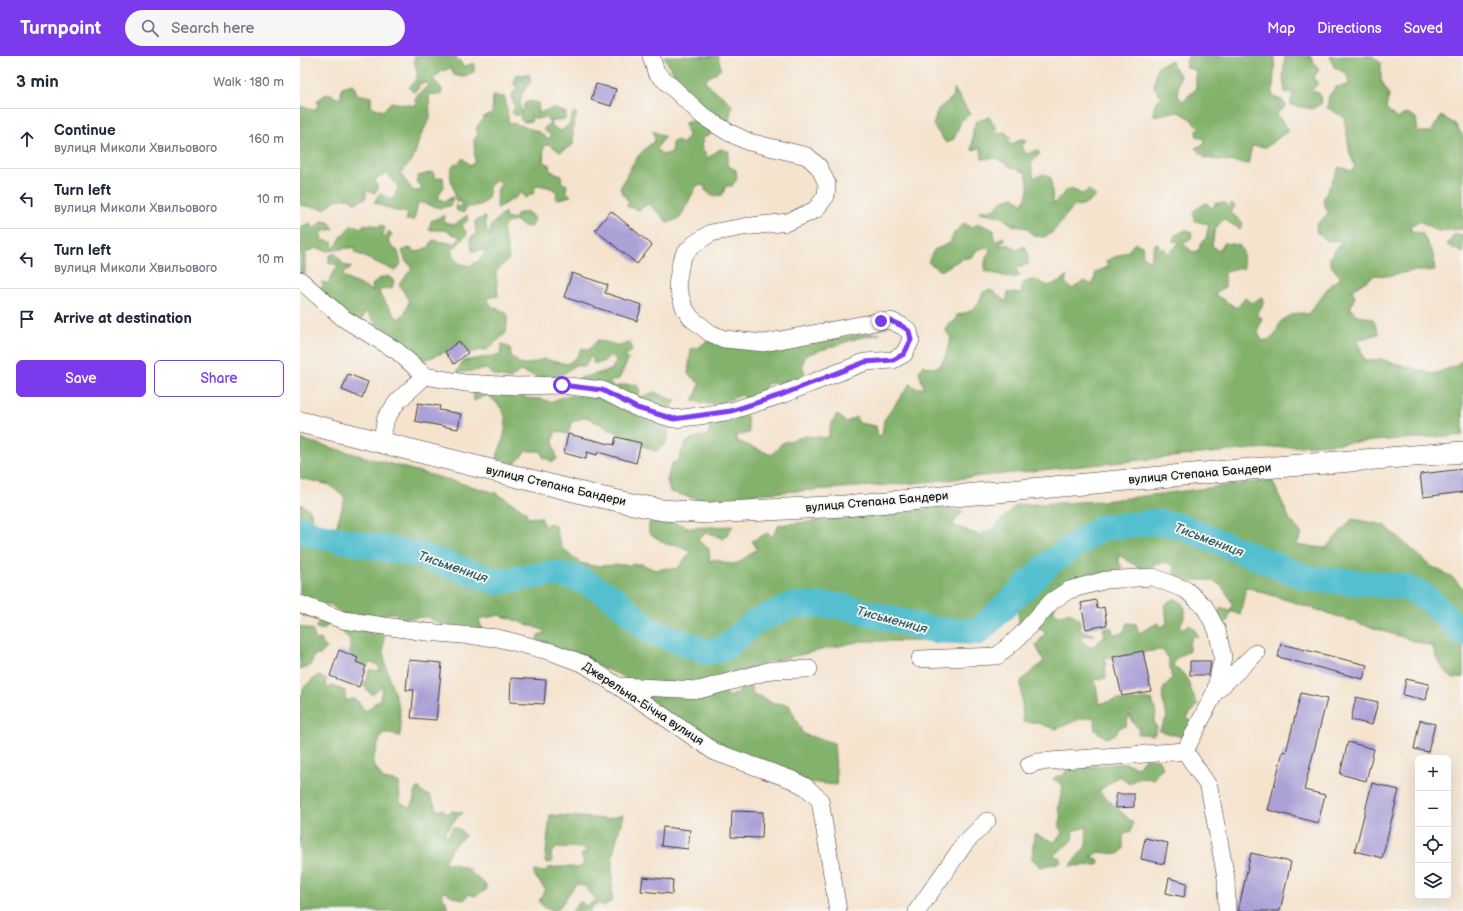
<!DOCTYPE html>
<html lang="en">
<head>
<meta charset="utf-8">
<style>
  :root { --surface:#fff; --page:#f6f6f7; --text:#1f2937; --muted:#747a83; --line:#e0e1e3; --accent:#7c3aed }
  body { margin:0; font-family:"Balsamiq Sans",sans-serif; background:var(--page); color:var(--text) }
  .controls { position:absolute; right:12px; bottom:12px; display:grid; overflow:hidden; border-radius:6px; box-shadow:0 4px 16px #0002 }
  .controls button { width:36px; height:36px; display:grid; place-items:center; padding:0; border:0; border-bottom:1px solid var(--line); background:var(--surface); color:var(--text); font:20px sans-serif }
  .stop { position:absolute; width:12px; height:12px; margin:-9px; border:3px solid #7c3aed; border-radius:50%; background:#fff }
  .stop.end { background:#7c3aed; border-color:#fff; box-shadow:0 1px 4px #0008 }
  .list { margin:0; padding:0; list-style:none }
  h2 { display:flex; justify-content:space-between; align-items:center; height:52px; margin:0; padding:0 16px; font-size:17px }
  h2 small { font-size:13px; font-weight:400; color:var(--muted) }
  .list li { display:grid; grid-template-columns:26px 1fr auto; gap:12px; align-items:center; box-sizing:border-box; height:60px; padding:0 16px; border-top:1px solid var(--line) }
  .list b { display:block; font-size:15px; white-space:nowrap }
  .list p { margin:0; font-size:13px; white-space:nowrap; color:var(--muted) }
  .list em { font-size:13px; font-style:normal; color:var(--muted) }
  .actions { display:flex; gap:8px; padding:12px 16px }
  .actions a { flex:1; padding:9px 0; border:1px solid var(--accent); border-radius:6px; text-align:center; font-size:14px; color:var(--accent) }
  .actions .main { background:var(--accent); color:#fff }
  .icon { flex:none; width:22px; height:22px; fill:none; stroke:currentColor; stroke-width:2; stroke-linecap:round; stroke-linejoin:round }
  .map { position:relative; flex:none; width:1163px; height:855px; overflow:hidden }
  header { display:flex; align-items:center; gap:24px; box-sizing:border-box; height:56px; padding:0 20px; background:var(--accent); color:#fff }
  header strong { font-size:19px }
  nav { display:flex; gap:22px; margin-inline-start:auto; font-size:14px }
  .search { width:280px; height:36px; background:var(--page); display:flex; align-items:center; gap:10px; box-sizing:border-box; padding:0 14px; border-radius:22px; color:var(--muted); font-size:15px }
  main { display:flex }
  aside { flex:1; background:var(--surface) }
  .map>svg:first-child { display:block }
</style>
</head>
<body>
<header>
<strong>Turnpoint</strong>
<div class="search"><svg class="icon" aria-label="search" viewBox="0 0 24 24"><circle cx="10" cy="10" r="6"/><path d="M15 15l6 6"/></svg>Search here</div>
<nav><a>Map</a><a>Directions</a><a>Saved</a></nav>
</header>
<main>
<aside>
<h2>3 min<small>Walk · 180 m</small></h2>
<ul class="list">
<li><svg class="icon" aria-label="ahead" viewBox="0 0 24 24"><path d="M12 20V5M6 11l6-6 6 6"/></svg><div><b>Continue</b><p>вулиця Миколи Хвильового</p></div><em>160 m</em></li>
<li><svg class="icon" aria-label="left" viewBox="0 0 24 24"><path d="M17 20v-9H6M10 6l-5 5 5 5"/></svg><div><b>Turn left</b><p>вулиця Миколи Хвильового</p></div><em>10 m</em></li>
<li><svg class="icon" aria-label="left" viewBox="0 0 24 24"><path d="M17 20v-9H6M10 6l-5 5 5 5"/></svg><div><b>Turn left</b><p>вулиця Миколи Хвильового</p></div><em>10 m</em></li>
<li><svg class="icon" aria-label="arrive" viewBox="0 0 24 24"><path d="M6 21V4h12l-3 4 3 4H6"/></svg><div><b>Arrive at destination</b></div></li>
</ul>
<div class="actions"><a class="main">Save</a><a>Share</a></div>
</aside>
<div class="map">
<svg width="1163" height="855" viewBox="0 0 1163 855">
  <rect width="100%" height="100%" fill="#f6f6f2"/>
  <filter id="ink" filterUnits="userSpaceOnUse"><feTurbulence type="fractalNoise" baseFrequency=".025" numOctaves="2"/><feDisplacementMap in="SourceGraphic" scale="8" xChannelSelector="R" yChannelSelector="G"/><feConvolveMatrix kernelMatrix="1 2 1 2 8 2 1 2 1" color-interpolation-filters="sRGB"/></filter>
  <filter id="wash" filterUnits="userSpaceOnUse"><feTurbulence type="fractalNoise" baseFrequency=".012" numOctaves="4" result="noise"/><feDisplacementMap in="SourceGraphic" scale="16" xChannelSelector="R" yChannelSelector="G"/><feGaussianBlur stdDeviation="0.9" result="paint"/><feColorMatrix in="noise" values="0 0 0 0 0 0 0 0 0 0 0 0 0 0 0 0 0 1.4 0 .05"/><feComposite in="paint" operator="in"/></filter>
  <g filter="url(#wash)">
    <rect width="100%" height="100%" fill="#f5e3ce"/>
    <g fill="#83b26c" stroke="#506744">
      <path d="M114,0H158L155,2L160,5L163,11L174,7V16L162,21L154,19L151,12L142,15L133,23L142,33L141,39L129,38L130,62L120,81L113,103L100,117L113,135H120L122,130L116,126L118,120L133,116L135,123L143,121L144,131L139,138V143L144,145L153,141L150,150L140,152L118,146L114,164H106L108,157L92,154L74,146L80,137L90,144L95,140L98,131L87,117L75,123L78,132L75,137L66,134V142L55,147L49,142L35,144L25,153L0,149V50L9,53L18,52L17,45L24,39L32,38L36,42L41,41L42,31L53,28L57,38L71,41V50L83,55L91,46L116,50L115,42L125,32L129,30L128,27L119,28L118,33L113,36L109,32C118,20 119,23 115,9C114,5 116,4 114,0Z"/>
      <path d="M364,0H418L421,13L405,24C411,36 425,39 432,50L428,71C403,49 378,30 364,0Z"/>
      <path d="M888,0H974C976,14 972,27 973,41L982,44L986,50L976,58L989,74L966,91L952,90L948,108L905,102L895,92L904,88L905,83L897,81L896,76L900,72C893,66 885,56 875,56C867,56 862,60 853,59L855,47L862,41L854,32L857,11L872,4L874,11L880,19L877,39L883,45L896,33V15L885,10Z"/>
      <path d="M985,0H1010L1019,14L1013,22L1018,27L1011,35L1019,37L1022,47L1013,53L990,49L993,37L985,36L983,21Z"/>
      <path d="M1030,0H1072L1081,7V24L1089,39L1086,52L1097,63L1107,57L1116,62L1118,76H1131L1141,60L1155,68L1163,80V173L1138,175L1119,165L1110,170L1112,176L1122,177L1133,198L1135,215H1113L1087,220L1075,219L1052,234L1055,240L1050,253L1057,259L1073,263L1079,278L1057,284L1065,305L1080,303L1133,318L1155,310L1163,304V379L940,394L614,427L455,438L405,445L370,436L367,424L372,407L379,405C385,385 388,382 408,379L411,363L440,358L447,360L449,377L435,380L437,385L472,399L482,387L506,380L528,382L531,369L537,358L546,366L556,361L559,367L576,370L578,380L582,379L584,364L610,328L616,332H624L619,316L623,309C645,320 646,294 651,282L646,275L647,269L655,265L657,259C674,255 677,253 683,236L691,234L706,246L708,236L722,238L721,229C731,221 737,224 748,230L759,226L767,220L765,226L772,233L784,225L793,229L796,216L808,211L806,205L828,195L835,187L842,190L843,201L850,205L855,188H858L860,193H865L868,198L879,187L876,185L873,186L874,180L885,174L891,175L892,181L883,188L893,196L899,194L900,189L906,182L909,168L895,165L893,155L906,147L913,153L915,147H925L928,152L932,147L935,151L930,156L943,167L940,173L923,163L915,173L912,190L919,195L924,187L939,189L943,196L944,212L933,213L925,217V231L914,238L937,252L945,242L953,247L962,241L964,247L956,259L962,262C958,272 956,277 963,285C965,284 969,284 972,282C977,278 977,273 979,268C985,259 999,255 1008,258L1031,228L1041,222L1032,211L1029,202L1043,184L1028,185L1017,177L1016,169L1028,157L1023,144L1039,111L1052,115L1055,110L1050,98L1044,61L1027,52L1029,40L1036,31L1049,29L1047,18L1034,11Z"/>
      <path d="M229,18L231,26C221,35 219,42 221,55L225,53L223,49L229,45L238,47L239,57L253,52L266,57L265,63L250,66L251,70L261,75L269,69L274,56L277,58L273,71V89L260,96L249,88L244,90L243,106L249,108L250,115L262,119L261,126L267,129L266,135L271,140L256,144L257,136L251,132L239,129L235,131L234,137L225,142L220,134L218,140L197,152V134L202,127L196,124L189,131C191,146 180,151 166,151L164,157L157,155L155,149L160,151L162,149L160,143L158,147L155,144C156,131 145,120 154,108H158L163,102L171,110L175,105L174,84L178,78L176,72L185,60L192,58L193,40L205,41L209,67C216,67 236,74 242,78C245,80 245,82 249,83L251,79L243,74L250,66L245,61L236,63L231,60L232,65L224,66L220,63L221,58L217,60L212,57L215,50L211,41L214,35H219L214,28L215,19Z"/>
      <path d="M654,32L670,58L661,65L654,83L646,87L633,69L638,53L652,42Z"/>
      <path d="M689,61L697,73L696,78L705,76L711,82L706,85L712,89L720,83L727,84L721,91L727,98L737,94L740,97L731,108L734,122L744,118L751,122L753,148L769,132L782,138L789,134L796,140L786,148L773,151L752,177L744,181L733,180L727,172L714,170L700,160L678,156L684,154H695L701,145L714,141L723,148C729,136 730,128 725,116L713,112L696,102L682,103L681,92L672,94L673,74L676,66Z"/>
      <path d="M394,64L416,76L404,81L401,90L408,102L420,93L429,95L427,109L436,114L437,123L432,130H426L422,139L412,140L405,134V130L397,129L380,162L368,167L359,157L348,148L339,154L326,150L329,147L320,133C329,114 336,97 355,85L353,75L365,81L356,93L363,99L372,96V87L377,84L383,88L388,80L385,67Z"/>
      <path d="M205,156L206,163L216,162V158L227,156L235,162L230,171L223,170L217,165L207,167L203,172C204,184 208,192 209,203L196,215L198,240L187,242L192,251L204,255L208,259L206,277L188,293L168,297L159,285L145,296L117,307L87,280L65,255L60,269L19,237L23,229L21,226L29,227L31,220L38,209L29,207V200L35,197L44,209L52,211L42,218L47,223L73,235L72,229L78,223L88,220L94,225L92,232L79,234L81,241L98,263L105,257L109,245L99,228L111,214V209L106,206L102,195L109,192L116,196L129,191L133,184L154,188L161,182L145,174H129L131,165L145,159L144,166L154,169L167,159L168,164L162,170L167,178L152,195L158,207L170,210L180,204L186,195H172L170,183L176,178L175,165L185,161L186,171L190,181L191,169Z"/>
      <path d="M22,165L29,166L34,173L21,176L22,184L32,186L33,193C43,183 39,178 53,169L61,172L63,169L72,168L77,171L82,169L85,172L82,180L85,181L89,175L92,178L88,185L93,192L98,195L101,208L95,215L54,196L55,191L29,195L16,192L5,197V222L0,220V171L10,167L13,173Z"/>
      <path d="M664,167L672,172L677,167L694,174V186L703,181L705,183L699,189H710L716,194L725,190L728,199V208L716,212L720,220L712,222L684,215L686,202L690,194L686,191L677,194L672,201L661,203L641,215L628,206L634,194L650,187L654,177Z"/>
      <path d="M1154,179H1163V197L1147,189Z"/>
      <path d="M567,277L581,278L555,283L506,299L502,309L505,318L491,325L465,328L470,338L447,344L442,339L415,349L393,345L400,328L388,318L391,293L398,292L407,285L473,296L502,288Z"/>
      <path d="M298,284L320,290L330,286L332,294L325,300L328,304L319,323L308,326L315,331L323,329L336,328L340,334L338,342L354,336L376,345L370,352L362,356L375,367L369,371L367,386L356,396L286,361L272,366L268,378L255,375L253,386L257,403L253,406L243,401L241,395H226L215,408L196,403C201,389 212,366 201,352C197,347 192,343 188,339L174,345L173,332L220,334L225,342L242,343L250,346L265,340H280L277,326L280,322L311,314L317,304L310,299C304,306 301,308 293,307V302L290,300L285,311L275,309C267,316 256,324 244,323C238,322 227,317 220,315L210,323L194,319L187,313L156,317L163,305L200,299L202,288L210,292L211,300L221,309L233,307L243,303L267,308L276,302L282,292L288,294Z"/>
      <path d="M0,383L196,437L225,455L228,462L241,461L244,471L249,467L255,469L261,491L281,507L293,510L342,508L355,514L367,512L377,513L391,496L377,490L366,488L349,477V467L370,465L391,472L433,470L424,483L407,476L397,484L409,493L410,506L414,503L430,508L438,507L457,493L452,485L467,477L472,481L479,469L636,452L663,455L652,469L679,479L693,472L716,449L803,445L972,424L990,464L1002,478L996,489L1026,492L1052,463L1084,469L1131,510L1152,521L1163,532V621L1152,622L1139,608L1133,591L946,531L940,559L933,556L929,557L928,565L919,571L917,558L922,551L926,554L931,553L932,549C931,544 929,541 927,538C916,518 900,525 882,526L874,521V511L867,506L841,513L819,499L818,504L822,512L816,517H788L760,528L755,537L754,555L759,560L769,556L779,563L781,574L794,579L782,580V584L789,591L795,589L805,580L803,572H812L813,578L823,577L827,567L836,568L839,577L858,567L860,572L867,567L865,550L869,545L876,543C888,550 887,558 880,569L883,572L889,569L895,573L898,581L893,579L889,588V595L875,603L873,612C890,615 889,636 898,649C895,654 890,656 887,662L893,667L887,682L859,675L867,661C864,644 856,636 872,623L868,601L862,594C843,595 824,602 805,601L806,622L795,624L799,648L819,643L823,646L852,643L856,658L854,666L857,672L854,679L838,678L839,673L834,668L830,660L833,655L830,656L826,670L820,671L816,678L806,682L795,674L794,661L780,663L756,673L734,666H723L721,625L744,605L736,590L746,576L739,572L719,576L718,551L675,585H561L468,606L431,620L403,639L414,641L420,634L430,641L441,634L444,628L448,625L452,632L453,640H460L470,646L489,649L503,678L534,687L537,729L509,726L416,692L338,635L322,620L237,584L238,579L245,577L243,574L200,559L179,563L182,573L142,569L127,561L95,563L98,557H86L79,566L70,565L73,559L42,558L30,548L14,550L0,544V448L10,454L15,473L31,478L37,469L45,442L30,429L0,422Z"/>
      <path d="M0,557L26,566L28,569L24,574L15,572L20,565L4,560Z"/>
      <path d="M40,568L65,572L74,579L79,574L85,576C76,614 106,642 100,680L82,677L72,706L83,723L99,726L100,746L111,752L117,732H120L121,736L130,740L138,755L143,753L147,758L152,755L163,757L158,760L144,778L148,781L153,771L161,774L165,780L153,790L144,806L168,812L170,816L186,829V834L175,840L169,838L164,844L154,841L144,835L142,840L146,845L148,855H0V640L3,637V632L18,619L27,624L25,628L29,632L32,630L45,635V644C49,644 54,642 56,644C60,646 61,652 66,655L80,643L83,629L72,639L63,629L67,622L69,614L78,615L80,612L76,608L70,607L66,610L56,606L58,602L50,599V584L40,574Z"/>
      <path d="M0,570L12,574L16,584L21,583L23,589L27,592L20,599H14C12,608 10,612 0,613Z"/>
      <path d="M845,702L858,703L863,711L853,723L838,722L829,728L819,720L799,735L833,767L831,775L823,779V793L819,798L798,796L791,801L799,804L798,809L770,810L786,790L787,771L772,775L774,783L753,800L759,801L761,806L741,811L732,803L734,778L754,786L763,777L759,772L761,761L758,752L763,729L753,723L756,720H763L767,713L825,707L838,711Z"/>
      <path d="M250,759L306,763L323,759L312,801V845L304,850L299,848L289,853L291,855H272L281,845L286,850L297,844L284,830L276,828L259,852L254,855L245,852L239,846L245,833L234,819L235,815L245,816L248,812C258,811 269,810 279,812L284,807L281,799L288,796L282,792L257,791L251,798L252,805L250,807L245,806Z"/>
    </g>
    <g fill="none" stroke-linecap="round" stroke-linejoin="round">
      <path stroke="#53bfcf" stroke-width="26" d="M0,472L14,479L123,500L198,526L253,517L280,523L314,542L347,573L407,596L423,593L453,567L493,549L541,550L634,574L678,576L751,506L800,472L857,466L880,470L1007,522L1105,531L1127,542L1163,577"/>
    </g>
    <g id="blocks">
      <g fill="#aba1d7">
        <path d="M296,28L316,33L311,50L291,44Z"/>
        <path d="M311,155L352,189L337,208L295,174Z"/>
        <path d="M272,217L308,229L305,237L342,249L337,265L264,241Z"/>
        <path d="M159,285L168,297L154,308L145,296Z"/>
        <path d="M48,318L68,326L62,342L42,334Z"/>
        <path d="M118,347L140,350L139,354L161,358L158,373L115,365Z"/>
        <path d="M268,378L314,389L316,381L341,387L336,407L298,396L297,399L287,396L286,403L264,397Z"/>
        <path d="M1163,413V436L1123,441L1120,418Z"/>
        <path d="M796,544L797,553L804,551L807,569L786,573L781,547Z"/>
        <path d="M981,588L1067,609L1063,623L978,601Z"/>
        <path d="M39,594L58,602L56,606L66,610L59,631L30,620Z"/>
        <path d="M843,595L851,635L822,640L813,601Z"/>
        <path d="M109,604L142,607L136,664L111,662L114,634H106Z"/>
        <path d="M890,605H911L909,619H890Z"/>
        <path d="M211,622L246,624L244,648L210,646Z"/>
        <path d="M1106,623L1129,628L1126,644L1103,639Z"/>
        <path d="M1001,637L1027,643L1004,734L1025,739L1018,767L968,754L983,695L986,696Z"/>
        <path d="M1056,641L1078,646L1072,669L1051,664Z"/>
        <path d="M1120,664L1135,668L1128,696L1114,693Z"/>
        <path d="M1048,686L1074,693L1066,725L1040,718Z"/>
        <path d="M1072,727L1099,734L1082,802L1055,795Z"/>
        <path d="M816,738H834V751L816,752Z"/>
        <path d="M432,755L463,756L462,782L431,781Z"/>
        <path d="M363,771L390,774L388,793L361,790Z"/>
        <path d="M845,782L868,787L864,808L841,803Z"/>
        <path d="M951,797L991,806L980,855H938Z"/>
        <path d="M343,821L373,824L372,838L341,835Z"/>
        <path d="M869,822L887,827L884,841L866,837Z"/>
      </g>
    </g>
  </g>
  <g filter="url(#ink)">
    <use href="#blocks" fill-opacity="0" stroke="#3d3a37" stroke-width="1"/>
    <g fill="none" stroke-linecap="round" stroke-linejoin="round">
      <defs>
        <g id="minor">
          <path d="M0,224L43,262L97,295L125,320"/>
          <path d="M81,387L86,362L98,345L125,320L165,327L217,330L262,329L302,334L337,352L374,363L399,360L431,355L481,339L565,306L593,304L604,298L611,284L609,275L602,270L591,265H581L464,287L424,283L410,277L391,262L384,251L377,229L381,205L385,197L394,188L411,177L443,171L488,166L515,154L526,140L527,128L519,111L507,100L449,86L428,76L404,61L356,16L351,0"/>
          <path d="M0,548L43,564L126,576L198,582L252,596L284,608L359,657L415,696L493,724L506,731L520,744L538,855"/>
          <path d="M620,603L697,600L719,581L752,545L769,534L806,524L853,521L886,534L904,550L917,574L923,601L915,636L885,695L737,706L729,709"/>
          <path d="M320,630L399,634L472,614L509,613"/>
          <path d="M915,636L956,597"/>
          <path d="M885,695L909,731L926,822L927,855"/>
          <path d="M617,855L665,787L687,765"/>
        </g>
        <path id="major" d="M0,366L290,439L362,454L408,457L545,450L926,415L1163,396"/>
      </defs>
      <use href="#minor" stroke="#3d3a37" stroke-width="18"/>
      <use href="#major" stroke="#3d3a37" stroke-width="22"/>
      <use href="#minor" stroke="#fff" stroke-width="17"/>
      <use href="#major" stroke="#fff" stroke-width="21"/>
    </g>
  </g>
  <g fill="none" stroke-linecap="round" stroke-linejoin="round" filter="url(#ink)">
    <path stroke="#7c3aed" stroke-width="5" d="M262,329L302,334L337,352L374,363L431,355L481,339L565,306L593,304L604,298L611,284L609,275L602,270L591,265H581"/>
  </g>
  <g text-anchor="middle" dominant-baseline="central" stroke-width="3.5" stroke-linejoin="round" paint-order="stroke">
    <g font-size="12" fill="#1c1c1c" stroke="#f6f6f2">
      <text transform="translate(900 418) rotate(-5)">вулиця Степана Бандери</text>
      <text transform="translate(256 430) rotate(13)">вулиця Степана Бандери</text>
      <text transform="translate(577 446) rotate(-5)">вулиця Степана Бандери</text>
      <text transform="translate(343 648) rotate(33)">Джерельна-Бічна вулиця</text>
    </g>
    <g font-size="13" font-style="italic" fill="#325d64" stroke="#f6f6f2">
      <text transform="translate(909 484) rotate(21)">Тисьмениця</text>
      <text transform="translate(153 511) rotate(19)">Тисьмениця</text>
      <text transform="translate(592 564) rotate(15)">Тисьмениця</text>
    </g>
  </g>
</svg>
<div class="controls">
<button>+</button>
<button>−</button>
<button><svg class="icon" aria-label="locate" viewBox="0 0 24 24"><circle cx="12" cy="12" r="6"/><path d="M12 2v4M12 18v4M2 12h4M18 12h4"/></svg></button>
<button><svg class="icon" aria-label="layers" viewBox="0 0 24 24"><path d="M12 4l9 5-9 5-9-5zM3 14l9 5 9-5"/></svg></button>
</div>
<div class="stop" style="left:262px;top:329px"></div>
<div class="stop end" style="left:581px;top:265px"></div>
</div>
</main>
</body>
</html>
